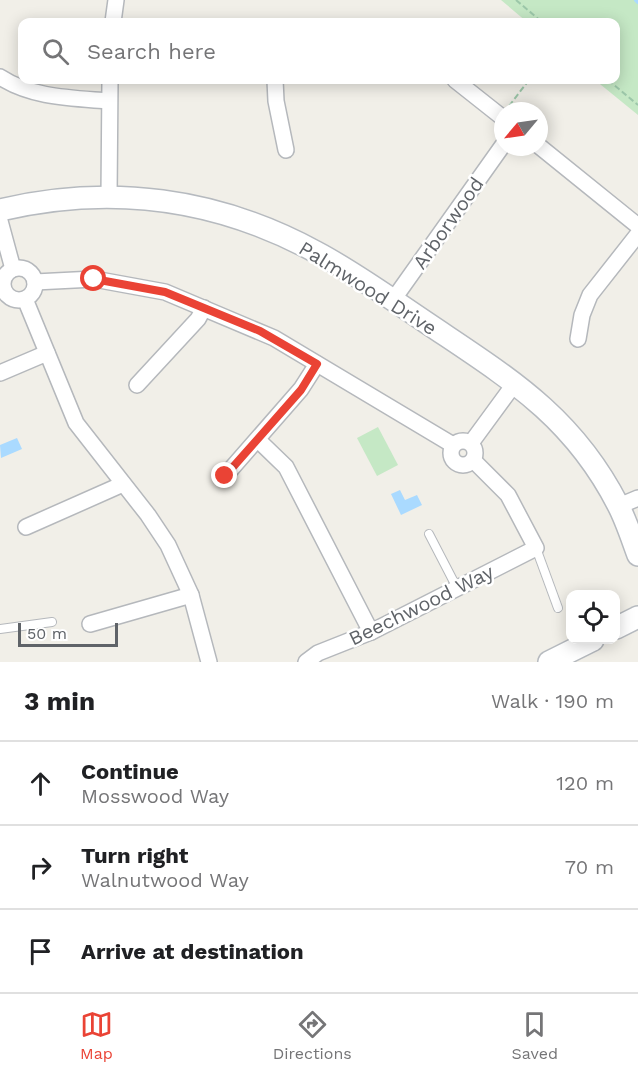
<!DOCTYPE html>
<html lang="en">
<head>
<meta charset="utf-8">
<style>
  :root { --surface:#fff; --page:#f6f6f6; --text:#202124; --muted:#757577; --line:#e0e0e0; --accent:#ea4335 }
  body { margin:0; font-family:"Work Sans",sans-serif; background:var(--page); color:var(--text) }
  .controls { position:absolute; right:18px; bottom:18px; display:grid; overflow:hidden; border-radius:12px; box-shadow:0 3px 15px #0003 }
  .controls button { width:54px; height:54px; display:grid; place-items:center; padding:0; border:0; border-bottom:2px solid var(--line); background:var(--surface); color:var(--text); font:30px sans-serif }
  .compass { position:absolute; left:494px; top:102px; width:54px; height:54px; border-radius:50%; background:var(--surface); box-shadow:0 3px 15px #0003; rotate:241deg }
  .scale { position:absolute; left:18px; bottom:15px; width:100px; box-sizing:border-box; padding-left:6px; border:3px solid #5f6368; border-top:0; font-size:16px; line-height:21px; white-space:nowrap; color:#5f6368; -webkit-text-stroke:4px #fff; paint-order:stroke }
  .stop { position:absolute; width:18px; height:18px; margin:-14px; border:4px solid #ea4335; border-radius:50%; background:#fff }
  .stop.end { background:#ea4335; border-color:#fff; box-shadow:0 2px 6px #0008 }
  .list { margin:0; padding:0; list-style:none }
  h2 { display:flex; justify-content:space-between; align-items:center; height:78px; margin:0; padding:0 24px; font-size:26px }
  h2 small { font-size:20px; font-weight:400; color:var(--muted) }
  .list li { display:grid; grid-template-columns:39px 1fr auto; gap:18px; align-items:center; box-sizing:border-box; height:84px; padding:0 24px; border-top:2px solid var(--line) }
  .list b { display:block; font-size:22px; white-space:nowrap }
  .list p { margin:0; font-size:20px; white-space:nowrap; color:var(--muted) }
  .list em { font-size:20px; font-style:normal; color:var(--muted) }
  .icon { flex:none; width:33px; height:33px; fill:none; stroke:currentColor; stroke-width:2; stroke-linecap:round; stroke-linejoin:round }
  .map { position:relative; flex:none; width:638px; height:662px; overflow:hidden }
  .search { position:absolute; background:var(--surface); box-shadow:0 3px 15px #0003; left:18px; right:18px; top:18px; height:66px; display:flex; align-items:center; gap:15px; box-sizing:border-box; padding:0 21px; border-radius:12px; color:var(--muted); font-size:22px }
  .sheet { height:330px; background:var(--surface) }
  nav { display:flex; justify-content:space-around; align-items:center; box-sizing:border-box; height:84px; border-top:2px solid var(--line); background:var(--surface); font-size:16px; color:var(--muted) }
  nav a { display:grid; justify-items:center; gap:3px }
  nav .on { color:var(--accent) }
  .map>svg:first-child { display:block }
</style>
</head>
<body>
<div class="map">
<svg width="638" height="662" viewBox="0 0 638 662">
  <rect width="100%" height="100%" fill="#f1efe8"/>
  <g fill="#c5e8c5">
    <path d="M501,0H638V115L595,80H616V22H527Z"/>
    <path d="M378,427L398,465L377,476L357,438Z"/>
  </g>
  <g fill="#aadaff">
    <path d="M17,438L22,449L1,458L0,445Z"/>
    <path d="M400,490L405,500L417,495L422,505L401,515L391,494Z"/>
  </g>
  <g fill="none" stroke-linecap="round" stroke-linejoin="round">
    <path stroke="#aadaff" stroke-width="4" d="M636,0L638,2"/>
    <defs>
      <g id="lane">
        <path d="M429,534L457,588"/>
        <path d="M536,548L558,608"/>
        <path d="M0,629L52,622"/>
      </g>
      <g id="street">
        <path d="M113,22L116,0"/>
        <path d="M0,77C32,98 72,98 109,101"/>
        <path d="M275,80L276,101L286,150"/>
        <path d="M455,80L503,118"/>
        <path d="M539,146L638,226"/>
        <path d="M109,196L110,80"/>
        <path d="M0,221L13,269"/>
        <circle cx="19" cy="284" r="16"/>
        <path d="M35,282L94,279L165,292L274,338L453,445"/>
        <path d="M25,299L76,423L148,515L168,545L191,595L209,662"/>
        <path d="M393,300L503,145"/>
        <path d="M578,339L582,315L590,295L638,234"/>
        <path d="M0,373L47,353"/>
        <path d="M137,385L198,319L204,308"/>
        <path d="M258,440L286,467L371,632"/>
        <circle cx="463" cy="453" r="12"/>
        <path d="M471,443L515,383"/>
        <path d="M225,476L301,389L317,364"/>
        <path d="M619,506L638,498"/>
        <path d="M26,527L123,484"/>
        <path d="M90,624L191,595"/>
        <path d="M306,662L318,653L371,632L536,548L508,495L473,460"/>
      </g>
      <g id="secondary">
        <path d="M0,210C110,184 217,198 316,252C354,272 391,299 427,323C507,377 572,415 618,505C626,520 632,539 638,555"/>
        <path d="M616,628L638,617"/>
        <path d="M549,662L593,640"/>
      </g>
    </defs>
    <use href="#lane" stroke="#b5b8bc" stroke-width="10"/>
    <use href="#street" stroke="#b5b8bc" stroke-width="18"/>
    <use href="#secondary" stroke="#b6babf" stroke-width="24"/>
    <g stroke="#9cc7a9" stroke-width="2" stroke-dasharray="6 3" stroke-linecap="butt">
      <path d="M516,0L542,22"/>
      <path d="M608,80L638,105"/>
      <path d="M509,106L529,80"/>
    </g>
    <use href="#lane" stroke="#fff" stroke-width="8"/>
    <use href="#street" stroke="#fff" stroke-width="15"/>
    <use href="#secondary" stroke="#fff" stroke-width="21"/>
  </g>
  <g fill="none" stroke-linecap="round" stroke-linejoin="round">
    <path stroke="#ea4335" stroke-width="8" d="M94,279L165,292L260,331L317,364L301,390L225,476"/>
  </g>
  <g text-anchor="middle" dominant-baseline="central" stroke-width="5" stroke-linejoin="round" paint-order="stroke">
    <g font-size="20" fill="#5f6368" stroke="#fff">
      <text transform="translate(448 223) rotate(-55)">Arborwood</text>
      <text transform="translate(368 288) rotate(32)">Palmwood Drive</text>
      <text transform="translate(421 605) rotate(-26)">Beechwood Way</text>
    </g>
  </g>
</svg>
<div class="controls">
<button><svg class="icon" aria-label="locate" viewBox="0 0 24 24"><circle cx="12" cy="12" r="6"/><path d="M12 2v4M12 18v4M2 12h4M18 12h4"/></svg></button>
</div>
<svg class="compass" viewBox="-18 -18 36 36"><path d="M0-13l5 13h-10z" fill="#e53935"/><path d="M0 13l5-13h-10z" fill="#757577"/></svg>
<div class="scale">50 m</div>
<div class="stop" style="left:94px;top:279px"></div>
<div class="stop end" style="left:225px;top:476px"></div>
<div class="search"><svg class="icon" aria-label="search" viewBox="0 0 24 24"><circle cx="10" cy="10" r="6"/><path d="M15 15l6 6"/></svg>Search here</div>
</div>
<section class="sheet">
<h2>3 min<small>Walk · 190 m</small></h2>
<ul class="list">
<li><svg class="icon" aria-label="ahead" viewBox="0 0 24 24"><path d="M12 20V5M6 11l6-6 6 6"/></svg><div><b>Continue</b><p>Mosswood Way</p></div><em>120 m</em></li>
<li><svg class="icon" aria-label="right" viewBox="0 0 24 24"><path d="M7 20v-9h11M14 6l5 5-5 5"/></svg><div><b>Turn right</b><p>Walnutwood Way</p></div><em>70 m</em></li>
<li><svg class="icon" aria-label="arrive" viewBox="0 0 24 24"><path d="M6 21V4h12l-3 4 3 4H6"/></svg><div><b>Arrive at destination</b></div></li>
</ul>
</section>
<nav>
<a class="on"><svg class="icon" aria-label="map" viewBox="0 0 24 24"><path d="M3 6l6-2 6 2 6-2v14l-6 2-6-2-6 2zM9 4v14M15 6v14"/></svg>Map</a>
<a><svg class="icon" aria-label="directions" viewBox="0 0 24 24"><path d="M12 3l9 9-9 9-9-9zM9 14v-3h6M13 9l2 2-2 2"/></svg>Directions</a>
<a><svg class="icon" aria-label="saved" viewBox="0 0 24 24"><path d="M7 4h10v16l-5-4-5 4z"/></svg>Saved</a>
</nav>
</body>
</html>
